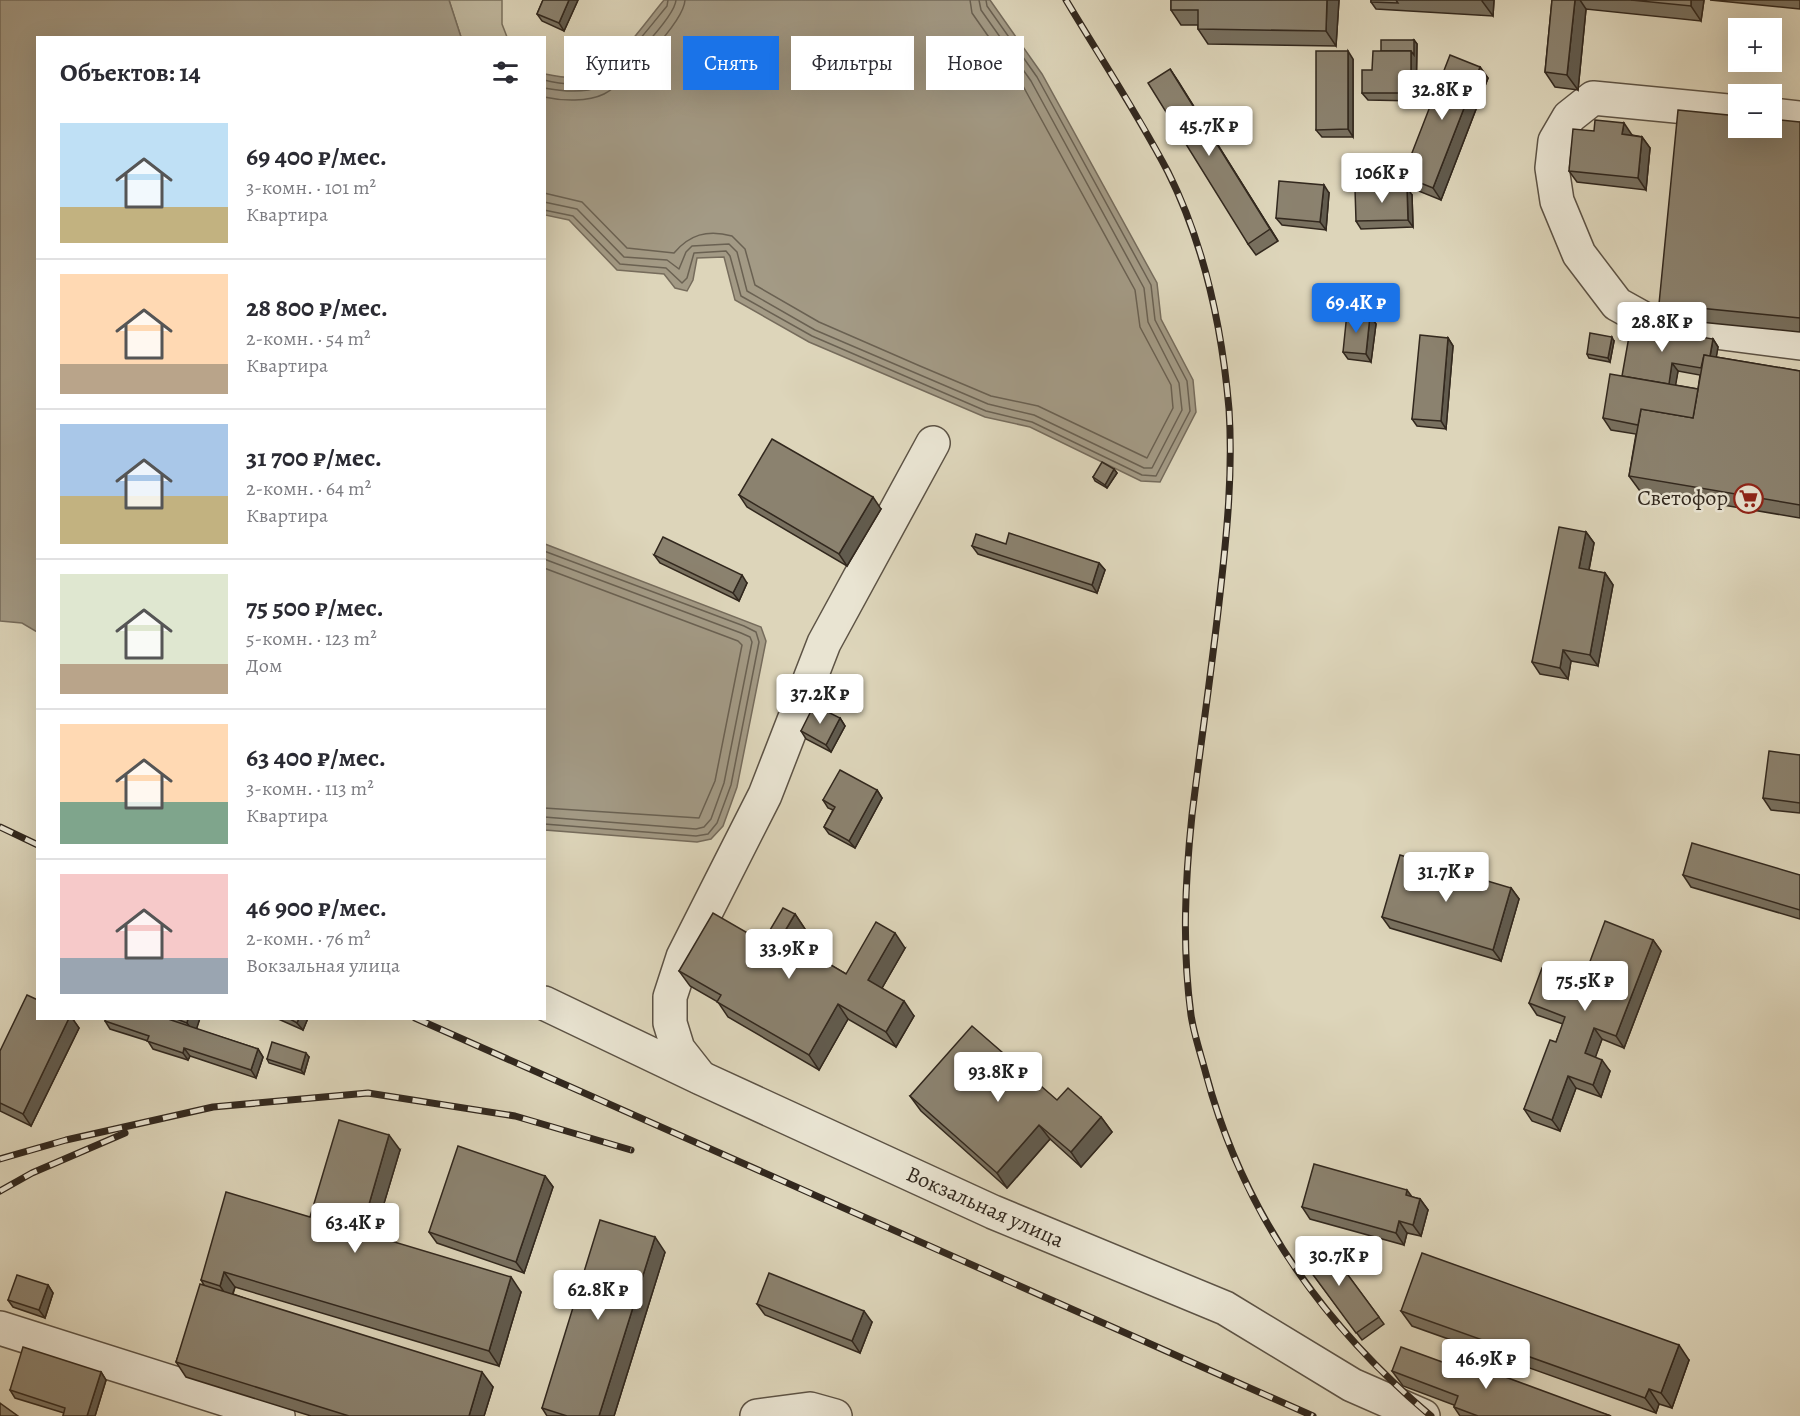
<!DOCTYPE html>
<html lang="ru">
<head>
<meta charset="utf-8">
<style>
  body { margin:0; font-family:Alegreya,serif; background:#f2f2f3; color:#2b2b33; height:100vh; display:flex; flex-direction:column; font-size:22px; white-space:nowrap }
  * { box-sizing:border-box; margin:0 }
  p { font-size:20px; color:#7c7c81 }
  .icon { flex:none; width:33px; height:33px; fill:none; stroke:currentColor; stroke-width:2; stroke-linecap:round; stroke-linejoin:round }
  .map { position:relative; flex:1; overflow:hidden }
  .drawer { position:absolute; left:36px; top:36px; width:510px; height:984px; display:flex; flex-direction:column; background:#fff; border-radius:0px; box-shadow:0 6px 24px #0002 }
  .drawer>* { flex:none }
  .banner { position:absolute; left:564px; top:36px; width:570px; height:54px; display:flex; gap:12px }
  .fabs { position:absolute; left:1728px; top:18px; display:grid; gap:12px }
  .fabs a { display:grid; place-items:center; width:54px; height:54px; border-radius:0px; background:#fff; box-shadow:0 6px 24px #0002; font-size:30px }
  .price { position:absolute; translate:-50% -51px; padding:0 14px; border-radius:6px; background:#fff; color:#222; font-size:20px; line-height:39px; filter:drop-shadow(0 2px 3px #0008) }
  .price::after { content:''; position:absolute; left:50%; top:36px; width:18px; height:14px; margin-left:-9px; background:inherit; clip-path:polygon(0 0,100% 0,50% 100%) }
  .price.current { background:#1a73e8; color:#fff }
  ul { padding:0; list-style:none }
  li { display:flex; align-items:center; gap:18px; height:150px; padding:0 24px }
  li+li { border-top:2px solid #e1e1e2 }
  li span { display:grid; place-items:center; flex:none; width:168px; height:120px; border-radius:0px; color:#555 }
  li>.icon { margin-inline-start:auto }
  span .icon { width:72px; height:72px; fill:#fffc; stroke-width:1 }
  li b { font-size:26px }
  h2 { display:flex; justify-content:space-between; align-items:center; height:72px; padding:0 24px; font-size:26px }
  .pill { padding:0 21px; border-radius:0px; background:#fff; box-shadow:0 6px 24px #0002; font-size:21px; line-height:54px }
  .pill.current { background:#1a73e8; color:#fff }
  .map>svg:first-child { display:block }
</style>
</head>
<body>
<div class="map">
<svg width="1800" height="1416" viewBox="0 0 1800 1416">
  <rect width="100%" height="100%" fill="#ddd5ba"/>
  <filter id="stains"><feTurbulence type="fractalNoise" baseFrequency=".00333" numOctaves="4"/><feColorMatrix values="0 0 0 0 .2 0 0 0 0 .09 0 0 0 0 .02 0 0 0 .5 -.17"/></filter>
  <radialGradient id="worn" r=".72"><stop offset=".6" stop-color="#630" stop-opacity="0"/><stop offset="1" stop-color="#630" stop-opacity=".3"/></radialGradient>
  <path fill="#c0b89f" stroke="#79705e" stroke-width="1.5" d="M449,0h53v24l5,13h-46z"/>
  <g fill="#a39a85" stroke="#766c5c" stroke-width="1.5">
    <path d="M0,0h449l12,37 -423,1 -1,594 -15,-9 -22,-2z"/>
    <path d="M664,0h326l52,74 115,209 4,36 32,61 3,32 -36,70 -19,-1 -111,-54 -45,-10 -176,-75 -74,-42 -11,-43 -27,1 -4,22 -6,11 -12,-3 -11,-14 -47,-4 -48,-50 -24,-5v-141c14,3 37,7 51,-1 27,-17 48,-49 68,-73z"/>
    <path d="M545,544l216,83 5,14 -29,146 -14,39 -12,13 -14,3 -152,-12z"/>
  </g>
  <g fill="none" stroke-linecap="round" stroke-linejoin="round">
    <g stroke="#6a6152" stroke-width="1.5">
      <path d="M544,80c16,4 36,6 51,0 20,-7 57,-56 72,-74l1,-6"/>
      <path d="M544,88c16,3 40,6 56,-2 17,-8 75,-69 76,-86"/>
      <path d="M544,97c18,4 44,5 60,-3 20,-10 80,-72 81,-94"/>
      <path d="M544,193l38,9 45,46 47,5c15,-18 33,-24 58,-17l13,13 10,36 64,37 101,44 71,30 47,10 109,52 26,-50 -2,-23 -31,-58 -5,-37 -112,-204 -51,-73 -2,-13"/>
      <path d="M544,202l33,7 47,48 43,3 12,9 7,-17 6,-6 37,-2 8,8 10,39 68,39 173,74 46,11 110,53h8l30,-58 -3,-27 -31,-61 -4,-34 -113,-207 -50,-71 -2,-10"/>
      <path d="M544,210l29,6 47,48 46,4 16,15 5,-5 7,-25 32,-2 4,5 11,40 71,40 174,75 46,11 110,53 14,1 34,-65 -3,-30 -32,-61 -4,-35 -114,-208 -50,-71 -1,-6"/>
      <path d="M544,551l200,75 12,6 3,10 -28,143 -14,38 -9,11 -12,2 -152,-12"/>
      <path d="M544,559l197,74 9,4 2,5 -28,141 -13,36 -7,8 -8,2 -152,-12"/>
      <path d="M544,568l194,73 4,4 -27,136 -16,37 -155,-10"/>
    </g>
    <defs>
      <g id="minor">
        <path d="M1738,112l-145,-14 -24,19 -14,24 -3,27 5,33 22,53 38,50 36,20 147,19"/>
        <path d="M1772,115l28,3"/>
        <path d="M544,1003l157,75 292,134 232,96 127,77 71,31"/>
        <path d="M700,1077l-22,-28 -8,-26v-26l13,-40 82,-162 59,-152 109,-200"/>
        <path d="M0,1328l278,88"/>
        <path d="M757,1416l53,-7 25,7"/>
      </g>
    </defs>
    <use href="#minor" stroke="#5d5345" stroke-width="36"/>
    <use href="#minor" stroke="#e9e4d2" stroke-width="33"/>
    <defs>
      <g id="rail">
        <path d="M1066,0c34,57 71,113 102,172 37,74 54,156 61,237 4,62 -2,124 -9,185 -8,74 -19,147 -28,221 -7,67 -10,133 -1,200 3,20 10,40 15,59 37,139 116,250 225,342"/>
        <path d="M0,827l38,18"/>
        <path d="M415,1018l898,398"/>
        <path d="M0,1159l66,-19 147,-33 155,-14 147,23 116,34"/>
        <path d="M0,1191l32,-18 93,-40"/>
      </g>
    </defs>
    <use href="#rail" stroke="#32281e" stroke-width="7"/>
    <use href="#rail" stroke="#e9e4d2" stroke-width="4.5" stroke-dasharray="14" stroke-linecap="butt"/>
  </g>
  <g fill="#78705f" stroke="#32281e" stroke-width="1.5" fill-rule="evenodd">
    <path d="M543,0h35l-14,31 -22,-10 -5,-7z"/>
    <path d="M1171,0h168l-3,46 -128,-2 -10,-15v-4h-17l-10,-15z"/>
    <path d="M1371,0h123l-1,16 -117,-7 -5,-7z"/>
    <path d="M1552,0h152l-3,21 -115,-12 -8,81 -23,-3 -10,-15z"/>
    <path d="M1710,0h90v9z"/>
    <path d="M1414,40l3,4 -1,57 -48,-1 -6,-7 19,-42z"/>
    <path d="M1353,59v78h-31l-6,-7z"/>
    <path d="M1480,67l8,11 -47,122 -30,-12 -8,-12z"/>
    <path d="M1170,69l108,172 -22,14 -8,-11z"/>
    <path d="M1800,122v210l-130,-13 -11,-15z"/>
    <path d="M1632,135l10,2 8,11 -4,42 -69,-8 -8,-11z"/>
    <path d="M1329,193l-3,37 -44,-5 -6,-7z"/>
    <path d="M1412,195l1,32 -52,2 -5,-8z"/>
    <path d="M1370,316l6,8 -5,38 -23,-3 -5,-7z"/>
    <path d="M1448,338l5,8 -7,83 -29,-3 -5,-7z"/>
    <path d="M1713,339l5,8 -2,10 84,14v147l-160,-27 -11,-15 7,-42 -25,-4 -8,-12 19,-42zM1678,371l22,4 -2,14 -23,-4z"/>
    <path d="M1614,341l-4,21 -21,-4 -2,-4z"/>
    <path d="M1114,469l3,4 -10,15 -12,-7 -2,-4z"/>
    <path d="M739,495l142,14 -34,57 -100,-59z"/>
    <path d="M1586,532l8,11 -5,27 16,3 8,12 -15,81 -27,-5 -3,18 -28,-5 -8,-12z"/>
    <path d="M1006,544l93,19 6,7 -8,23 -119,-39 -6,-8z"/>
    <path d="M654,555l93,28 -8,18 -79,-38z"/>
    <path d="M840,718l5,8 -14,26 -25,-13 -5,-8z"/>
    <path d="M1800,755v58l-29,-3 -8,-12z"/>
    <path d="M877,790l5,8 -27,50 -26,-14 -5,-7 9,-17 -5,-2 -5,-8z"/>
    <path d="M1683,875h117v44l-109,-32z"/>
    <path d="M1511,888l8,11 -18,62 -111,-33 -8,-11z"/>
    <path d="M795,914l10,15 -9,16 50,29 59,-26 -23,40 32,28 -18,31 -48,-28 -29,51 -91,-53 -10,-15 -28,-16 -11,-15 84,-29z"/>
    <path d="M1653,940l8,11 -37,97 -22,-9 -7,18 15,14 -9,26 -25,-9 -16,43 -28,-10 -8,-12 32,-67 7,-18 -26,-9 -8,-12 53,-20z"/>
    <path d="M38,1018h34l7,10 -48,98 -31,-15v-60z"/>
    <path d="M106,1018h94l-4,11 62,20 5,8 -7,21 -66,-22 -2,4 -35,-11 -5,-8 -38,-12 -5,-8z"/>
    <path d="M276,1018h32l-5,12z"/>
    <path d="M309,1057l-5,17 -35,-11 -2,-4z"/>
    <path d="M910,1096l147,4 44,17 11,15 -31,35 -31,-28 -43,49 -86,-77z"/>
    <path d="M400,1150l-26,86 147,56 -22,74 -264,-79 -2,7 260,93 -9,29h-173l-125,-39 -10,-15 28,-77 -3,-5 109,-63z"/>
    <path d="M545,1176l8,11 -29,86 -87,-30 -8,-11z"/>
    <path d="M1412,1197l8,2 8,11 -7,26 -14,-3 -3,12 -94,-26 -8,-12z"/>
    <path d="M1322,1240l62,84 -22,16 -62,-83z"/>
    <path d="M665,1252l-51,164h-67l-5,-8z"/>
    <path d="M48,1285l5,8 -8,25 -32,-11 -5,-7z"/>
    <path d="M757,1304l115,18 -12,31 -95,-38z"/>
    <path d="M1401,1311l288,49 -17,48 -13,-4 -3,9 -244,-87z"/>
    <path d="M1392,1371h75l144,45h-151l-6,-9v-2l-51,-19z"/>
    <path d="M101,1372l5,8 -11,36h-32l1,-3 -49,-15 -5,-8z"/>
  </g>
  <g fill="#615b4e" stroke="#32281e" stroke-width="1.5">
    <path d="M569,0h9l-14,31 -5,-8z"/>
    <path d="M1327,0h12l-3,46 -10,-15z"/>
    <path d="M1482,0h12l-1,16 -11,-15z"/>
    <path d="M1575,0h5l6,9 -8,81 -11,-15z"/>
    <path d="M1691,0h13l-3,21 -10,-15z"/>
    <path d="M1414,40l3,4 -1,57 -5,-8v-42z"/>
    <path d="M1348,51l5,8v78l-5,-8z"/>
    <path d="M1480,67l8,11 -47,122 -8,-12z"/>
    <path d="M1170,69l8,12 100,160 -8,-12z"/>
    <path d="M1624,123l8,12 -2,11 -8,-12z"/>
    <path d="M1642,137l8,11 -4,42 -8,-12z"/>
    <path d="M1324,185l5,8 -3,37 -6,-8z"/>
    <path d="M1407,187l5,8 1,32 -5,-7z"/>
    <path d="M1370,316l6,8 -5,38 -5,-8z"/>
    <path d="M1612,337l2,4 -4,21 -2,-4z"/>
    <path d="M1448,338l5,8 -7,83 -5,-8z"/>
    <path d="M1713,339l5,8 -5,30 -5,-8z"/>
    <path d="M1672,363l6,8 -4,24 -6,-8z"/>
    <path d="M1114,469l3,4 -10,15 -2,-3z"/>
    <path d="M873,497l8,12 -34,57 -8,-12z"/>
    <path d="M1586,532l8,11 -7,36 -8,-11z"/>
    <path d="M1099,563l6,7 -8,23 -5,-8z"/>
    <path d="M1605,573l8,12 -15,81 -8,-11z"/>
    <path d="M742,575l5,8 -8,18 -6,-8z"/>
    <path d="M1563,650l8,11 -3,18 -8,-11z"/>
    <path d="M840,718l5,8 -14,26 -5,-7z"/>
    <path d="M877,790l5,8 -27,50 -6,-7z"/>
    <path d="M1511,888l8,11 -18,62 -8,-11z"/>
    <path d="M795,914l10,15 -13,22 -10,-15z"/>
    <path d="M895,933l10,15 -27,47 -10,-15z"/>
    <path d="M1653,940l8,11 -37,97 -8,-12z"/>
    <path d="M904,1001l10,15 -18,31 -10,-15z"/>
    <path d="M838,1004l10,15 -29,51 -10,-15z"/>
    <path d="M69,1018h3l7,10 -48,98 -8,-12z"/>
    <path d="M188,1018h12l-5,16 -8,-11z"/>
    <path d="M299,1018h9l-5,12 -6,-7z"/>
    <path d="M1594,1028l8,11 -9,25 -8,-11z"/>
    <path d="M184,1048l6,8 -2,4 -5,-7z"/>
    <path d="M258,1049l5,8 -7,21 -5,-8z"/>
    <path d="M306,1053l3,4 -5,17 -3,-4z"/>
    <path d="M1602,1060l8,11 -9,26 -8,-12z"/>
    <path d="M1568,1076l8,12 -16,43 -8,-11z"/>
    <path d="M1101,1117l11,15 -31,35 -10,-15z"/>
    <path d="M1039,1125l11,14 -43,49 -10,-15z"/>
    <path d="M389,1135l11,15 -29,97 -10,-15z"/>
    <path d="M545,1176l8,11 -29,86 -8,-11z"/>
    <path d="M1407,1190l8,11 -9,-6z"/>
    <path d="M1420,1199l8,11 -7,26 -8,-11z"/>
    <path d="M1399,1221l8,12 -3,12 -8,-12z"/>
    <path d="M655,1237l10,15 -51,164h-15z"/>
    <path d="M224,1272l11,15 -5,14 -10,-15z"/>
    <path d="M511,1277l10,15 -22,74 -10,-15z"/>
    <path d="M48,1285l5,8 -8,25 -6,-8z"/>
    <path d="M864,1311l8,11 -12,31 -8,-12z"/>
    <path d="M1679,1345l10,15 -17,48 -11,-15z"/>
    <path d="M101,1372l5,8 -11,36h-8z"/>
    <path d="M482,1372l11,15 -9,29h-15z"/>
    <path d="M1649,1389l10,15 -3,9 -11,-15z"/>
  </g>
  <g fill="#8b826f" stroke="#32281e" stroke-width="1.5">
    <path d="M543,0h26l-10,23 -22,-9z"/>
    <path d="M1171,0h156l-1,31 -128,-2v-19h-27z"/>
    <path d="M1371,0h25l2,3 -27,-1z"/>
    <path d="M1552,0h23l-8,75 -22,-3z"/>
    <path d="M1631,0h60v6z"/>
    <path d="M1381,40h33v15l-3,-4h-30z"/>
    <path d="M1316,51h32v78l-32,1z"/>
    <path d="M1373,51h38v42h-49v-23h10z"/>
    <path d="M1450,55l30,12 -47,121 -30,-12z"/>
    <path d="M1170,69l100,160 -22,15 -100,-161z"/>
    <path d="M1678,110l60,6v12h34v-9l28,3v196l-141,-14z"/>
    <path d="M1595,120l29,3 -2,11 20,3 -4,41 -69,-7 4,-42 21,2z"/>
    <path d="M1279,181l45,4 -4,37 -44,-4z"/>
    <path d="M1407,187l1,33 -52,1 -1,-32z"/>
    <path d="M1347,313l23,3 -4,38 -23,-2z"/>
    <path d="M1631,325l82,14 -3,17 -6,-1 -3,13 -29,-5 -3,21 -47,-8z"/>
    <path d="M1590,333l22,4 -4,21 -21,-4z"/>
    <path d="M1420,335l28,3 -7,83 -29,-2z"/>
    <path d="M1704,355l96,16v134l-171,-29 12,-67 52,9z"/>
    <path d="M1610,374l88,15 -5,29 -52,-9 -3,16 -35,-7z"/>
    <path d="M772,439l101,58 -34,57 -100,-59z"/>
    <path d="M1102,462l12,7 -9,16 -12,-8z"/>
    <path d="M1559,527l27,5 -7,36 26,5 -15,82 -27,-5 -3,18 -28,-6z"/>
    <path d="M1009,533l90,30 -7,22 -120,-39 4,-12 30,10z"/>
    <path d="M663,537l79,38 -9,18 -79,-38z"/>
    <path d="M814,705l26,13 -14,27 -25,-14z"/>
    <path d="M1769,751l31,4v48l-37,-5z"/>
    <path d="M840,770l37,20 -28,51 -25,-14 11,-20 -12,-7z"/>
    <path d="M1692,843l108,32v35l-117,-35z"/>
    <path d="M1400,855l111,33 -18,62 -111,-33z"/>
    <path d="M783,908l12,6 -13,22 64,38 30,-52 19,11 -27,47 36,21 -18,31 -48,-28 -29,51 -92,-53 4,-7 -42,-24 34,-58 50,29z"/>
    <path d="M1605,921l48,19 -37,96 -22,-8 -9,25 17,7 -9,25 -25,-9 -16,44 -28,-11 26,-69 6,2 9,-25 -36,-14 13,-35 40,15z"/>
    <path d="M27,995l11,5v18h31l-46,96 -23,-11v-52z"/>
    <path d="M106,1018h59l93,31 -7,21 -67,-22 -1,5 -36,-12 2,-5 -44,-15z"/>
    <path d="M174,1018h14l-1,5z"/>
    <path d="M288,1018h11l-2,5z"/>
    <path d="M972,1026l85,74 11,-12 33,29 -30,35 -32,-27 -42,48 -87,-77z"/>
    <path d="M272,1042l34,11 -5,17 -34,-11z"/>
    <path d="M339,1120l50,15 -28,97 150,45 -22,74 -265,-79 -4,14 -19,-6 25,-88 84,25z"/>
    <path d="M458,1146l87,30 -29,86 -87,-30z"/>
    <path d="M1314,1164l93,26 -1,5 14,4 -7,26 -14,-4 -3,12 -94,-26z"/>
    <path d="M600,1220l55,17 -56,179h-32l-25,-8z"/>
    <path d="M1322,1240l57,77 -23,16 -56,-76z"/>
    <path d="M1422,1253l257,92 -18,48 -12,-4 -4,9 -244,-87z"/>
    <path d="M769,1273l95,38 -12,30 -95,-37z"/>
    <path d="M17,1275l31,10 -9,25 -31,-10z"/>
    <path d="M200,1284l282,88 -13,44h-120l-173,-54z"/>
    <path d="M23,1347l78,25 -14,44h-24l2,-8 -55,-18z"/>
    <path d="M1401,1347l66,24 3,-7 141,52h-133l-24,-9 4,-11 -66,-25z"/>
    <path d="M0,1403l18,13h-18z"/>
  </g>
  <defs>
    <symbol id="supermarket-ring" viewBox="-11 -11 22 22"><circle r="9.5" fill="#e9e4d2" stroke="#8f2418" stroke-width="1.5"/><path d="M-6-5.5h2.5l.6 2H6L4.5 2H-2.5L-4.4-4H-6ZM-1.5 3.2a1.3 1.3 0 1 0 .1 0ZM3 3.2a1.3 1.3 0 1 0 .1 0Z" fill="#8f2418"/></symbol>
  </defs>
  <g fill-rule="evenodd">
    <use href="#supermarket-ring" x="1732" y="482" width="33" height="33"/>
  </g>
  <g text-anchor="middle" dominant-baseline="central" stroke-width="5" stroke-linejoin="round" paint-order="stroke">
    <g font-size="22" fill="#32281e" stroke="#e9e4d2" text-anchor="end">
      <text x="1728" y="498">Светофор</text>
    </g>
    <g font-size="22" fill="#32281e" stroke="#e9e4d2">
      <text transform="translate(985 1207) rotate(24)">Вокзальная улица</text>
    </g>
  </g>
  <rect width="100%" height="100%" filter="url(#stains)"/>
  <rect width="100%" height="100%" fill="url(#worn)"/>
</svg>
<div class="fabs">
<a>+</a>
<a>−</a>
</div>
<b class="price" style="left:1442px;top:121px">32.8K ₽</b>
<b class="price" style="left:1209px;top:157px">45.7K ₽</b>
<b class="price" style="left:1382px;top:204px">106K ₽</b>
<b class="price current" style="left:1356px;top:334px">69.4K ₽</b>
<b class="price" style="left:1662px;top:353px">28.8K ₽</b>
<b class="price" style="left:820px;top:725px">37.2K ₽</b>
<b class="price" style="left:1446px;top:903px">31.7K ₽</b>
<b class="price" style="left:789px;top:980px">33.9K ₽</b>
<b class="price" style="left:1585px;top:1012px">75.5K ₽</b>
<b class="price" style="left:998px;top:1103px">93.8K ₽</b>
<b class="price" style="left:355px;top:1254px">63.4K ₽</b>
<b class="price" style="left:1339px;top:1287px">30.7K ₽</b>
<b class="price" style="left:598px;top:1321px">62.8K ₽</b>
<b class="price" style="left:1486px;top:1390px">46.9K ₽</b>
<div class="banner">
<a class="pill">Купить</a>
<a class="pill current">Снять</a>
<a class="pill">Фильтры</a>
<a class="pill">Новое</a>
</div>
<section class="drawer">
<h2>Объектов: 14<svg class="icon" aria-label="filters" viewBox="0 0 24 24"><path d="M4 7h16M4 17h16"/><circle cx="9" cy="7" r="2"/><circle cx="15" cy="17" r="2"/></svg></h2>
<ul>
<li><span style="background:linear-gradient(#bfe0f5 70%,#c2b280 0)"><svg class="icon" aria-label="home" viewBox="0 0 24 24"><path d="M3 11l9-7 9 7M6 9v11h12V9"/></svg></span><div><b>69 400 ₽/мес.</b><p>3-комн. · 101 m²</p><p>Квартира</p></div></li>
<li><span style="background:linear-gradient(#ffd9b3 75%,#b9a48a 0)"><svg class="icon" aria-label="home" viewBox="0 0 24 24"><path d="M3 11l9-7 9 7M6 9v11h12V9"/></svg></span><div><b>28 800 ₽/мес.</b><p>2-комн. · 54 m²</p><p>Квартира</p></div></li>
<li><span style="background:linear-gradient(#a9c7e8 60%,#c2b280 0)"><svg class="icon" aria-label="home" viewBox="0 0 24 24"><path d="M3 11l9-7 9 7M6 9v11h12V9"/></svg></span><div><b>31 700 ₽/мес.</b><p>2-комн. · 64 m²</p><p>Квартира</p></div></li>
<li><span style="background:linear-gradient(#dfe7d0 75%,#b9a48a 0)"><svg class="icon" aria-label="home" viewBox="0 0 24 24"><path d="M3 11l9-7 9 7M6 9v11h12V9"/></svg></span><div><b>75 500 ₽/мес.</b><p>5-комн. · 123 m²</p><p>Дом</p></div></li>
<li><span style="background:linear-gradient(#ffd9b3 65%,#7fa58c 0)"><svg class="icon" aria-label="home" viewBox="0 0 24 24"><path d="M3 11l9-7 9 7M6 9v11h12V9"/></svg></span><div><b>63 400 ₽/мес.</b><p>3-комн. · 113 m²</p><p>Квартира</p></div></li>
<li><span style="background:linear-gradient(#f6c9c9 70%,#9aa5b1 0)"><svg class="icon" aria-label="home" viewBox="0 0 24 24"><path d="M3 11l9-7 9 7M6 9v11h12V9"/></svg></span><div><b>46 900 ₽/мес.</b><p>2-комн. · 76 m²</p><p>Вокзальная улица</p></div></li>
</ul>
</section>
</div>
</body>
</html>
